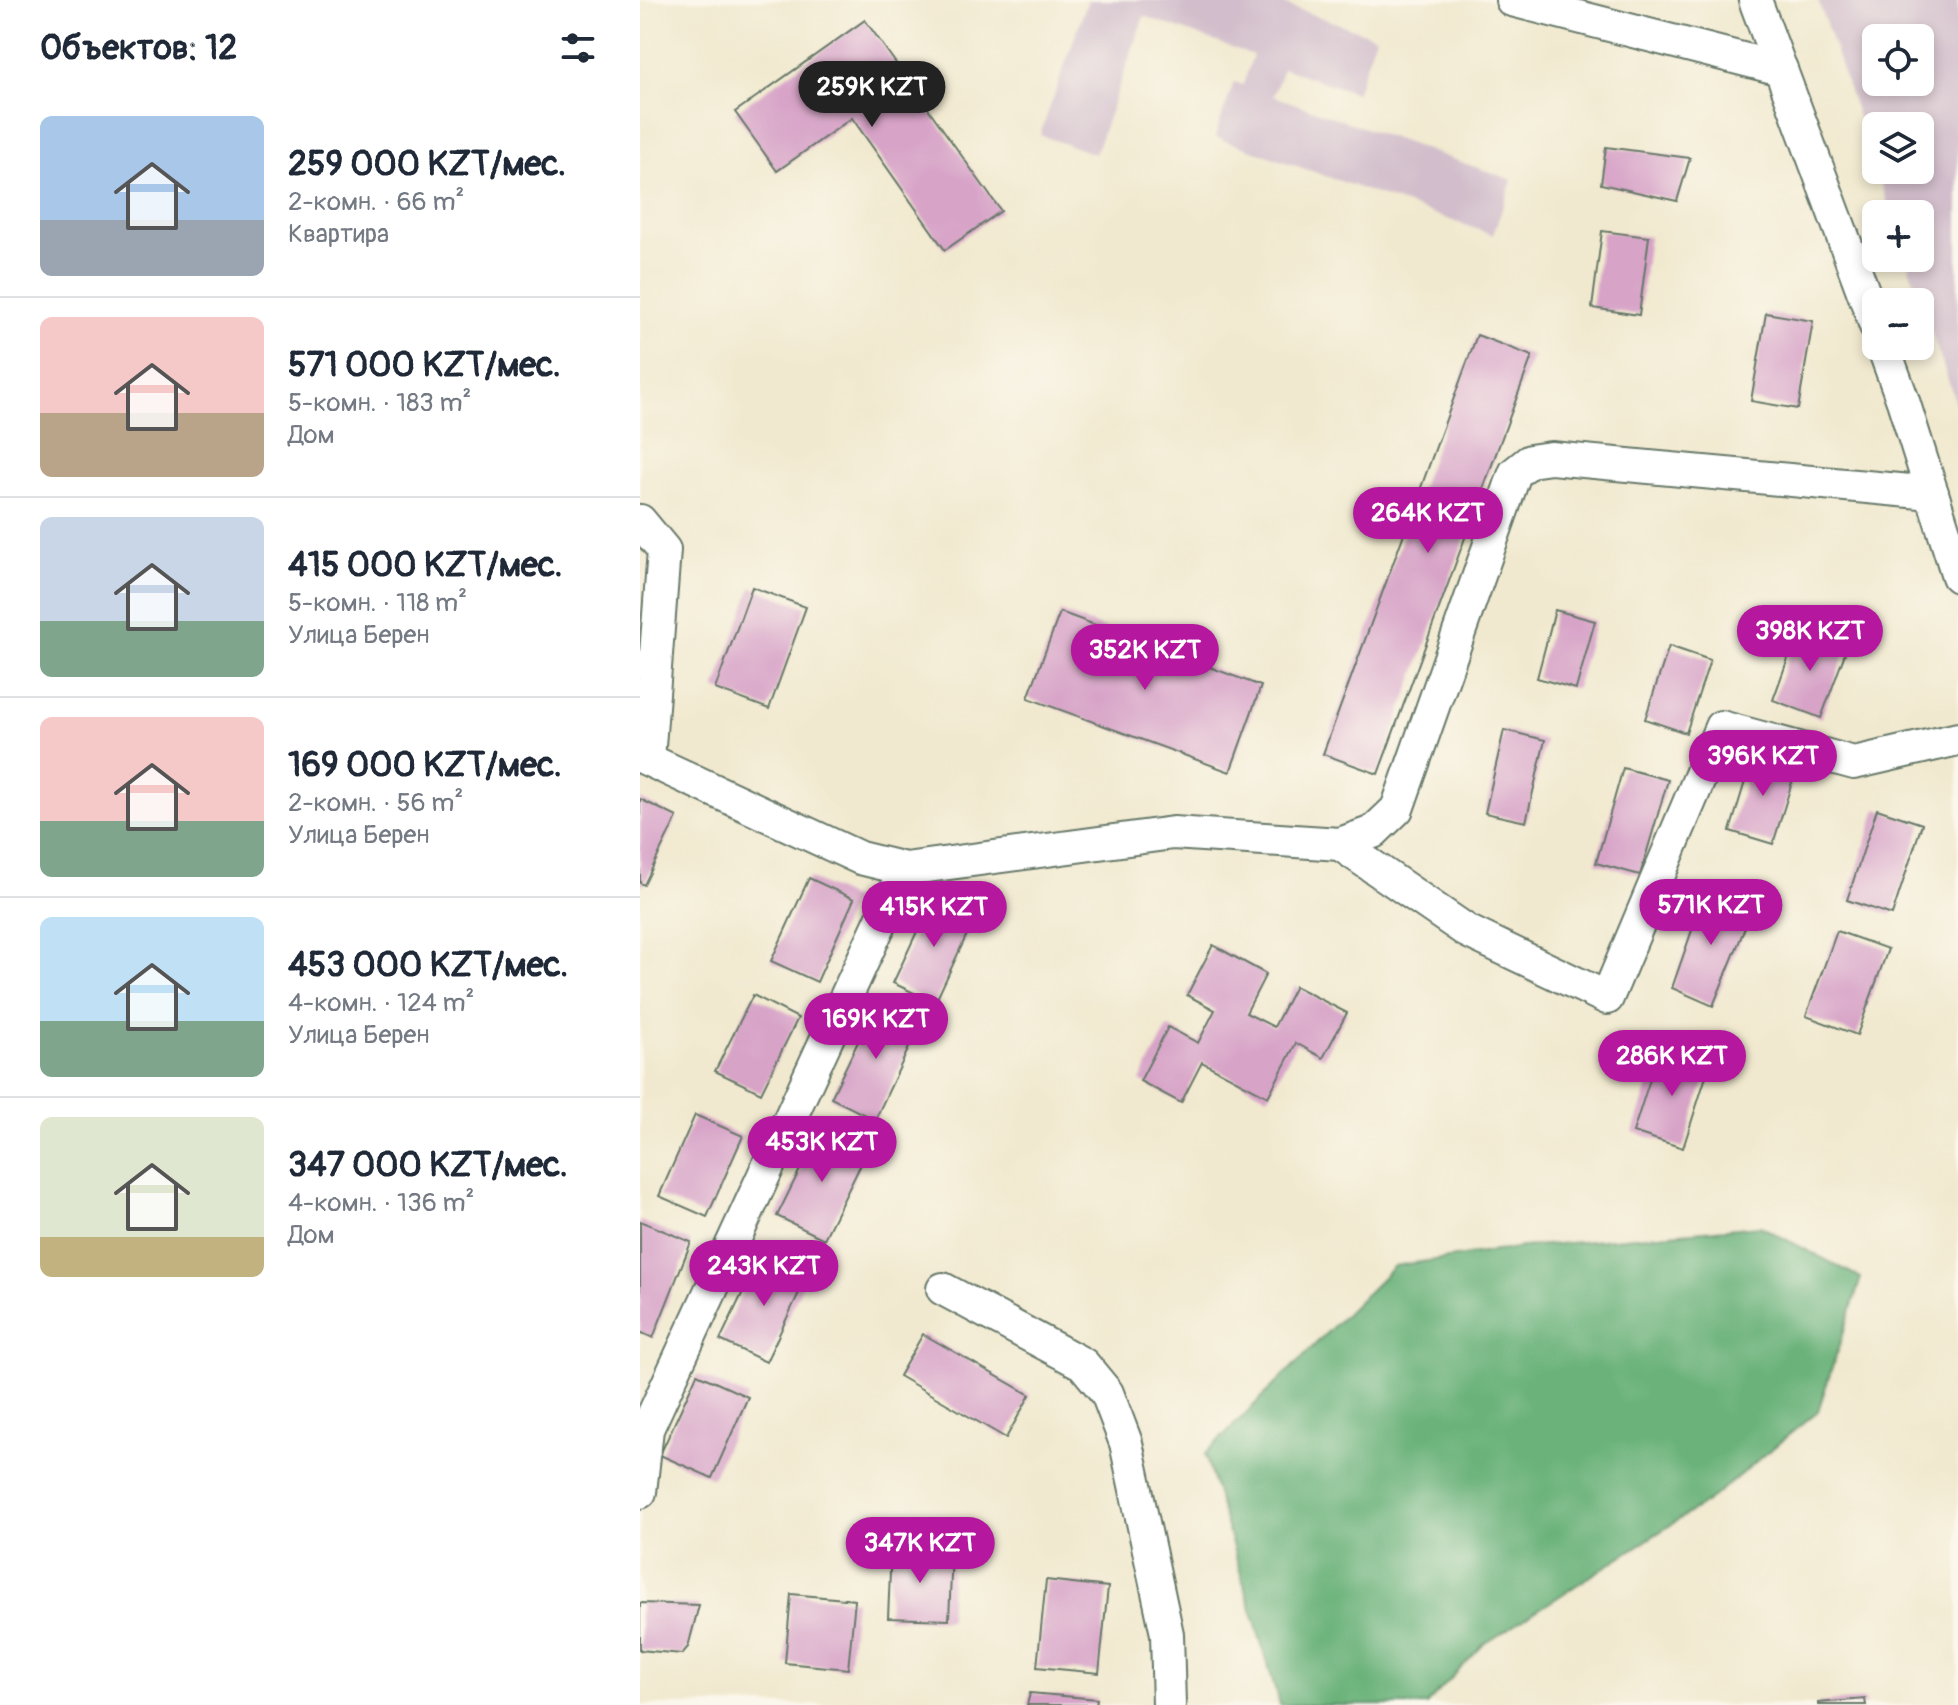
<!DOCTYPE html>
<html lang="ru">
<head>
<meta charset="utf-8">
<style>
  body { margin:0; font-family:Pangolin,sans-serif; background:#f6f6f7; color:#1f2937; height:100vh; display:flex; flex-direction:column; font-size:30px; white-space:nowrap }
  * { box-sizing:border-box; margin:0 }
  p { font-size:26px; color:#747a83 }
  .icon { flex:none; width:44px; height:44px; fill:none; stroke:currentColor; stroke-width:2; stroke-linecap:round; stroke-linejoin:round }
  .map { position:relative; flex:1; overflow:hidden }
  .panel { display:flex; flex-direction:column; background:#fff; width:640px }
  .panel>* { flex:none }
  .tools { position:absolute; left:1222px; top:24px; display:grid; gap:16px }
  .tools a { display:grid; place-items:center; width:72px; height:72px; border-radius:12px; background:#fff; box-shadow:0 4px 12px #0003; font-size:40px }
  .price { position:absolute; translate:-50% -68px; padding:0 18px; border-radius:28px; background:#b5179e; color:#fff; font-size:26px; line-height:52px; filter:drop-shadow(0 2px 4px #0008) }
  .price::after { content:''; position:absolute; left:50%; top:48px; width:24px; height:18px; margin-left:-12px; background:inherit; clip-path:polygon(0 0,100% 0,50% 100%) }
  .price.selected { background:#222; color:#fff }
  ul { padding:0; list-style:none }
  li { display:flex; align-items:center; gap:24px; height:200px; padding:0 40px }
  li+li { border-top:2px solid #e0e1e3 }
  li span { display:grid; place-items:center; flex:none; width:224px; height:160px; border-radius:12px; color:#555 }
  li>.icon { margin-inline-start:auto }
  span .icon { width:96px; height:96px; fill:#fffc; stroke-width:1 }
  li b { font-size:34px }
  h2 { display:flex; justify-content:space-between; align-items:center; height:96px; padding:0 40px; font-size:34px }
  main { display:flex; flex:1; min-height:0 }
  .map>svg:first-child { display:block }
</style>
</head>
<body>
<main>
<section class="panel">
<h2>Объектов: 12<svg class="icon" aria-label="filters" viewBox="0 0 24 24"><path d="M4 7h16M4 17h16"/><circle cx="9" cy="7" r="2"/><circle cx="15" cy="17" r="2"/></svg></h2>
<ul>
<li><span style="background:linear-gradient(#a9c7e8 65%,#9aa5b1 0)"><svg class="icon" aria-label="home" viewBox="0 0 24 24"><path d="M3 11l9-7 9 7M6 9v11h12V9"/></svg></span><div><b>259 000 KZT/мес.</b><p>2-комн. · 66 m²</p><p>Квартира</p></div></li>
<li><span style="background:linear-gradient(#f6c9c9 60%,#b9a48a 0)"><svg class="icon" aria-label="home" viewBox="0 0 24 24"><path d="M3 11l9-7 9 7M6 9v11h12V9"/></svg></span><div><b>571 000 KZT/мес.</b><p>5-комн. · 183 m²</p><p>Дом</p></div></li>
<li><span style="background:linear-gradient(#c9d6e8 65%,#7fa58c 0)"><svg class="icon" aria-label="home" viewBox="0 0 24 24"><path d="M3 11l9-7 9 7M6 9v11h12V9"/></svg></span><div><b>415 000 KZT/мес.</b><p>5-комн. · 118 m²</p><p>Улица Берен</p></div></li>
<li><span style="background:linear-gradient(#f6c9c9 65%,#7fa58c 0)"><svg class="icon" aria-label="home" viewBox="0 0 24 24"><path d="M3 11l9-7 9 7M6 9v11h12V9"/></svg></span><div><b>169 000 KZT/мес.</b><p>2-комн. · 56 m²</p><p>Улица Берен</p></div></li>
<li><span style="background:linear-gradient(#bfe0f5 65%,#7fa58c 0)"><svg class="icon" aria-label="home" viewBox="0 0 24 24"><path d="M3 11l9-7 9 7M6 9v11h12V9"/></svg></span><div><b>453 000 KZT/мес.</b><p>4-комн. · 124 m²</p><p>Улица Берен</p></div></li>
<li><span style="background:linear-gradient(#dfe7d0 75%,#c2b280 0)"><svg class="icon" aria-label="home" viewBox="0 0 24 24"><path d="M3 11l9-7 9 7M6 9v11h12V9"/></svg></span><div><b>347 000 KZT/мес.</b><p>4-комн. · 136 m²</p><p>Дом</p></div></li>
</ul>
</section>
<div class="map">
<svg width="1318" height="1705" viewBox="0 0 1318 1705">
  <rect width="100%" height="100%" fill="#fbf7ec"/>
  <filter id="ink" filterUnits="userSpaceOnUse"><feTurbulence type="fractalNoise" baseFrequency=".0125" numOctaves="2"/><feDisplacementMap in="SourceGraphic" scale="16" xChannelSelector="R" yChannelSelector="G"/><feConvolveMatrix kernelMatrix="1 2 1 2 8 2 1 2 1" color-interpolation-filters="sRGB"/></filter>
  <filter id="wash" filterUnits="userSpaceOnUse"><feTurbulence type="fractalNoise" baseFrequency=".006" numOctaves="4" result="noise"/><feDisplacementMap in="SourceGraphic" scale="32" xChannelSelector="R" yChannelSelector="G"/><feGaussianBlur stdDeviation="1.8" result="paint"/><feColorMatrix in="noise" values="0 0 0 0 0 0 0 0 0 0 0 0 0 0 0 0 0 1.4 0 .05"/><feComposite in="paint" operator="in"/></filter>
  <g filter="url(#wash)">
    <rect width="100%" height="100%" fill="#f1e9cf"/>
    <g fill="#d1bdcb" fill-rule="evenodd">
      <path d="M448,0h184l104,37 -20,56 -73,-25 -10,28 239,84 -19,55 -278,-98 19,-55 9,3 10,-30 -109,-39 -49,138 -55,-19z"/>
      <path d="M1178,0h140v409l-52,-151h14v-44h-29l-15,-44h44v-44h-44v43zM1236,38h44v44h-44z"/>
    </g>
    <path fill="#6ab27a" stroke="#447857" stroke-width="2" d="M1120,1226l101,52 -43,133 -110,90 -225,144 -57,60h-146l-75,-251 189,-188 129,-19z"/>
    <g id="blocks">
      <g fill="#d7a3c7">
        <path d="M225,20l136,191 -56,39 -93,-132 -75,53 -42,-59z"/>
        <path d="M966,147l84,11 -13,43 -76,-17z"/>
        <path d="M962,231l47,6 -10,78 -47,-7z"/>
        <path d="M1126,313l47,8 -15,88 -47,-8z"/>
        <path d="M837,335l55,21 -154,418 -55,-20z"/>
        <path d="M112,587l54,20 -37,102 -54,-20z"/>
        <path d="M915,610l40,11 -19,68 -39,-11z"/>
        <path d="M420,612l201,74 -31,86 -202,-74z"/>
        <path d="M1159,628l49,17 -27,73 -48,-18z"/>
        <path d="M1029,646l41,14 -24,73 -41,-14z"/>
        <path d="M864,730l41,10 -19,82 -41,-9z"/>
        <path d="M1114,752l43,14 -24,78 -43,-13z"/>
        <path d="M983,768l45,12 -28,95 -44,-12z"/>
        <path d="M0,799l37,18 -33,68 -4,-2z"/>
        <path d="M1237,809l45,15 -30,91 -45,-15z"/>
        <path d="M169,878l45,21 -37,83 -46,-21z"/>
        <path d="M1067,887l44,26 -38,93 -41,-18z"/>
        <path d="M294,895l42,20 -41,88 -42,-20z"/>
        <path d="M1197,931l51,18 -31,86 -51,-19z"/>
        <path d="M573,945l53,29 -20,39 28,14 21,-41 52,27 -24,45 -27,-15 -28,54 -66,-35 -21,41 -41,-22 28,-54 30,16 17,-33 -28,-15z"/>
        <path d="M113,995l45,23 -37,75 -46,-22z"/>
        <path d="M237,1002l44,20 -46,98 -44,-22z"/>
        <path d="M1020,1048l50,16 -27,84 -50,-16z"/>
        <path d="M55,1115l48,21 -36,81 -48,-21z"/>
        <path d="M180,1129l47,23 -43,87 -47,-23z"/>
        <path d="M0,1221l51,21 -38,96 -13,-6z"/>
        <path d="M121,1254l46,22 -41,86 -46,-22z"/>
        <path d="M283,1334l107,61 -24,43 -107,-62z"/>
        <path d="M57,1374l51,23 -36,81 -52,-23z"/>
        <path d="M251,1549l61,3 -3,68 -61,-2z"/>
        <path d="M406,1580l62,7 -9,86 -62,-6z"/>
        <path d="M151,1594l64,6 -7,69 -63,-6z"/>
        <path d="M0,1603l59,2 -11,42 -6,7 -42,-4z"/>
        <path d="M390,1693l67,6 -1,6h-69z"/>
        <path d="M1225,1699l1,6h-48v-2z"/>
      </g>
    </g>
  </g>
  <g filter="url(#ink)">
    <use href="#blocks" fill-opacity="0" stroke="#68796a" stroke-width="2"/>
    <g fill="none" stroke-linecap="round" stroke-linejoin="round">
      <defs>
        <g id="minor">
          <path d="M872,0l269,69"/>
          <path d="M1115,0l121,326"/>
          <path d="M1243,346l20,55 55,175"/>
          <path d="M0,521l24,29 -16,209"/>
          <path d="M0,756l220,102 45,11 268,-36 167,11 33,-12 24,-23 118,-336 15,-12 21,-3 381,35"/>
          <path d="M700,844l127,87 140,67 114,-271 133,36 104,-24"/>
          <path d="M303,1289l140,75 24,29 19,50 41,191 2,71"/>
          <path d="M0,1492l7,-63 258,-560"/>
        </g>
      </defs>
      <use href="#minor" stroke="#68796a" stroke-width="36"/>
      <use href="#minor" stroke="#fff" stroke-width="32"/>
    </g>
  </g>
</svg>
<div class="tools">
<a><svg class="icon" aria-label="locate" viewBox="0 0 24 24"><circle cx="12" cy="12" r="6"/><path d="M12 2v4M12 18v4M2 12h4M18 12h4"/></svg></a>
<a><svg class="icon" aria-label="layers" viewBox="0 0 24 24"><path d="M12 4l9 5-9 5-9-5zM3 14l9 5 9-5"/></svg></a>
<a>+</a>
<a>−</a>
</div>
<b class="price selected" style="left:232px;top:129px">259K KZT</b>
<b class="price" style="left:788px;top:555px">264K KZT</b>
<b class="price" style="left:1170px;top:673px">398K KZT</b>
<b class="price" style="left:505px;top:692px">352K KZT</b>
<b class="price" style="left:1123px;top:798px">396K KZT</b>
<b class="price" style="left:1071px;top:947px">571K KZT</b>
<b class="price" style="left:294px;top:949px">415K KZT</b>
<b class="price" style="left:236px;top:1061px">169K KZT</b>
<b class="price" style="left:1032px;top:1098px">286K KZT</b>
<b class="price" style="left:182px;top:1184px">453K KZT</b>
<b class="price" style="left:124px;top:1308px">243K KZT</b>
<b class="price" style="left:280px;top:1585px">347K KZT</b>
</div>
</main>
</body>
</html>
